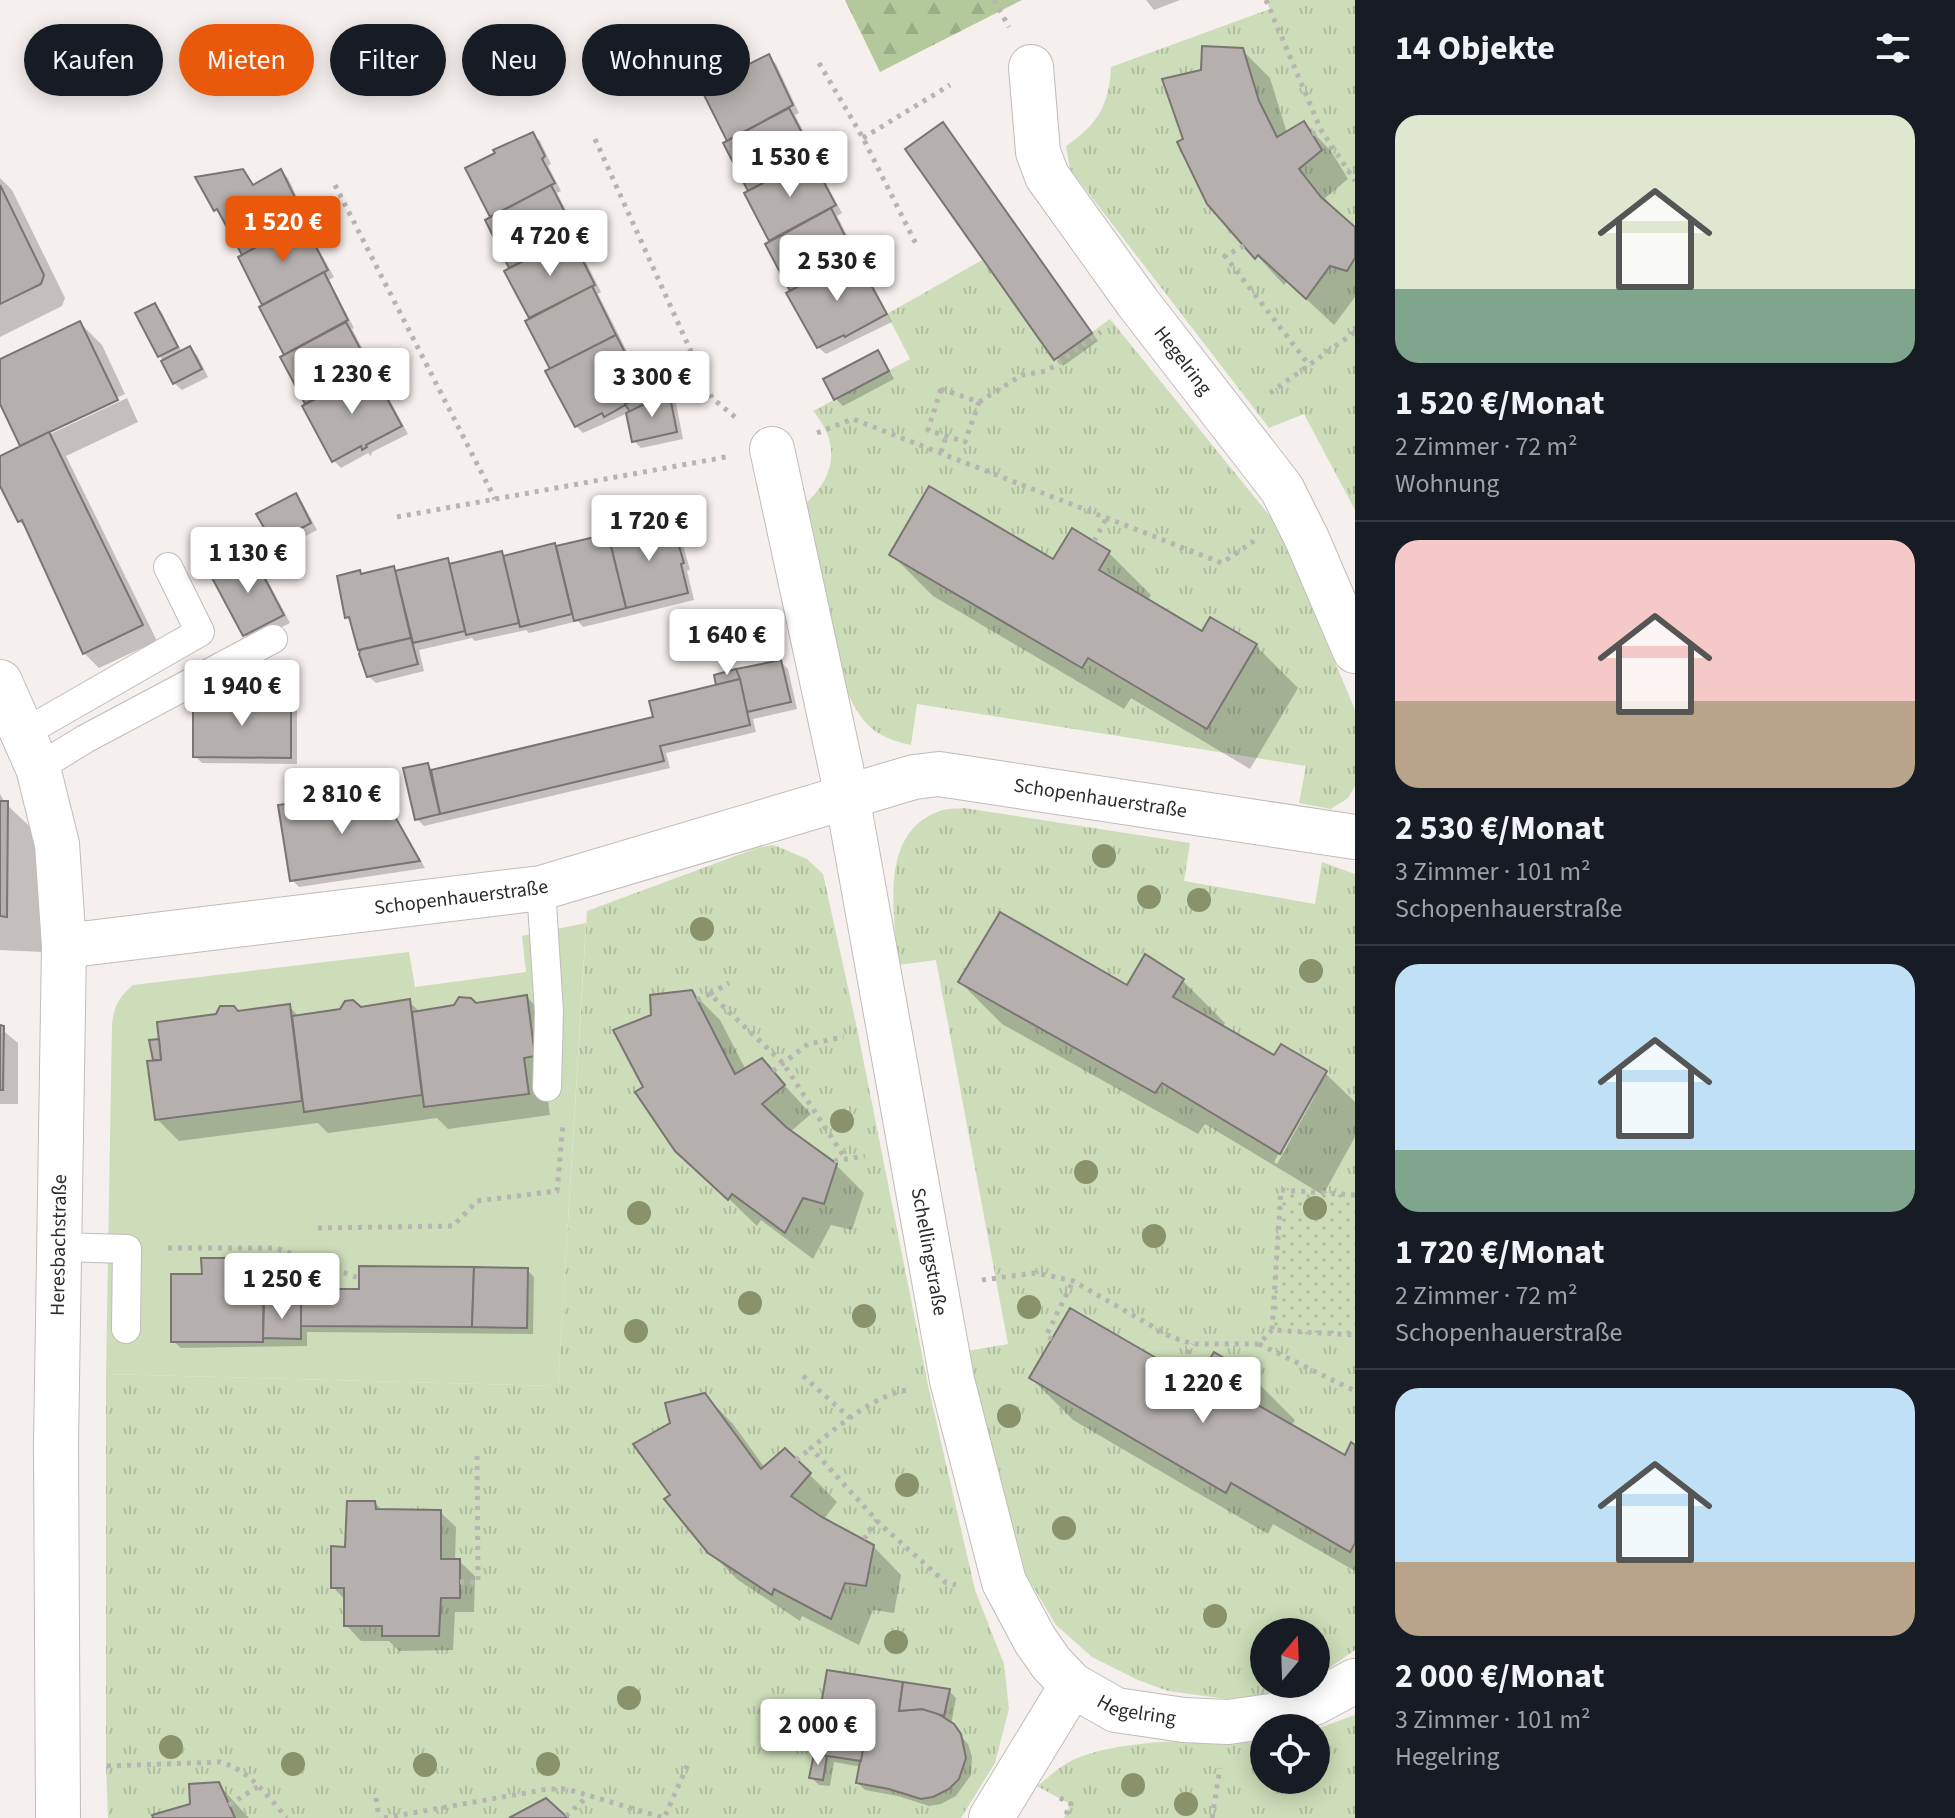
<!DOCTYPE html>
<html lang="de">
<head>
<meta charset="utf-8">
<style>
  body { margin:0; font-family:"Source Sans 3",sans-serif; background:#242831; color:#f1f3f6; height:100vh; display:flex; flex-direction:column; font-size:30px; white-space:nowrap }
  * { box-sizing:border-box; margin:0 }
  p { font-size:26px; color:#9ea1a6 }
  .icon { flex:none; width:44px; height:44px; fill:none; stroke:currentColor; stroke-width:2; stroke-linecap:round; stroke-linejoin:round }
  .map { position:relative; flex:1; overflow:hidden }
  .side { display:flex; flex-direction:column; background:#171b24; width:600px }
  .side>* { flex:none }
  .hud { position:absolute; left:24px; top:24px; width:760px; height:72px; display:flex; gap:16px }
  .needle { width:52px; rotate:19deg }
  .controls { position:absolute; left:1250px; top:1618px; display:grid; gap:16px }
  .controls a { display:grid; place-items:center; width:80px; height:80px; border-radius:50%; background:#171b24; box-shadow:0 4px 20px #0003; font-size:40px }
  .price { position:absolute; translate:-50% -68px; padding:0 18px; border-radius:8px; background:#fff; color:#222; font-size:26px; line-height:52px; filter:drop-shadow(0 2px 4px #0008) }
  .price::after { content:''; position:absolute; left:50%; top:48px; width:24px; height:18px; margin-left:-12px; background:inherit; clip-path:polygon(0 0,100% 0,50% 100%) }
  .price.active { background:#ea580c; color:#fff }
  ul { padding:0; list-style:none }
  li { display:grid; align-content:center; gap:16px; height:424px; padding:0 40px }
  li+li { border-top:2px solid #363941 }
  li span { display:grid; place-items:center; height:248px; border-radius:24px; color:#555 }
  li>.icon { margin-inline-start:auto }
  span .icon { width:144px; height:144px; fill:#fffc; stroke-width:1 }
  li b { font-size:34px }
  h2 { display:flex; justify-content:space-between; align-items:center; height:96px; padding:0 40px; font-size:34px }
  .chip { padding:0 28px; border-radius:36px; background:#171b24; box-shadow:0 4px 20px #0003; font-size:28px; line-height:72px }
  .chip.active { background:#ea580c; color:#fff }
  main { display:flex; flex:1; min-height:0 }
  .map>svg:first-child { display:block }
</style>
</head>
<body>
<main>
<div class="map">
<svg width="1355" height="1818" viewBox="0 0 1355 1818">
  <defs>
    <pattern id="grass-tufts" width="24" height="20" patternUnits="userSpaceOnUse" patternTransform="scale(2)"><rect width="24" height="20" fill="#cdddb9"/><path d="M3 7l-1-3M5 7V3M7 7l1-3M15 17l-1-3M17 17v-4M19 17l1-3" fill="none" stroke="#b0be9f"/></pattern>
    <pattern id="forest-firs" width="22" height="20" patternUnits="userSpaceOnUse" patternTransform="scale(2)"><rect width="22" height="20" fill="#b4c99b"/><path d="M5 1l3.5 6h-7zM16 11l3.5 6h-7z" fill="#9bad86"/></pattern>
    <pattern id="park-dots" width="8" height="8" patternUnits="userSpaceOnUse" patternTransform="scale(2)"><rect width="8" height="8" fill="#cdddb9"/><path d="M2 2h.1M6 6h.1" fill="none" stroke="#b0be9f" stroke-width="1.8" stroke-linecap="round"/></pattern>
  </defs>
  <rect width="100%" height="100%" fill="#f5efed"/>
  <g fill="url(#grass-tufts)">
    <path d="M1266,0h89v510l-51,-96 -35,14 -199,-259 -4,-23c32,-22 43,-40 45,-79l159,-58z"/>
    <path d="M982,260l72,100 56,-41 168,207 77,184v76l-7,12 -17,11 -32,-6 7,-37 -389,-62 -6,41c-40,-9 -49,-22 -66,-57l-42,-182c32,-28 39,-61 10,-95l97,-52 -23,-45z"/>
    <path d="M964,808l226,35 -6,38 131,23 7,-42 33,12v776l-39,27v-45h-52v52h36l-32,13 -34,3 -66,-9 -30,-11 -46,-23 -36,-32 -30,-50 -60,-224 42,-7 -72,-384 -38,5c-3,-50 -21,-132 42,-154 7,-3 17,-2 24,-3z"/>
    <path d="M774,845l33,14 16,15 35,159 70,352 47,205 29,74 5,45 -14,54 -34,55h-853l-2,-52v-392l452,12 29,-475 170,-63z"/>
    <path d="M1355,1715v103h-291l6,-14 -33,-18c10,-7 19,-17 30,-23 46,-26 144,-23 197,-23v40h52v-51z"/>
  </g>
  <path fill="url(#forest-firs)" d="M845,0h177l-142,72z"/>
  <path fill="url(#park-dots)" d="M1281,1190l74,5v140l-83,-5z"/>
  <path fill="#cdddb9" d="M586,923l-28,463 -452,-12 6,-350c2,-18 7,-27 21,-39l276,-33 6,35 111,-15 -4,-36z"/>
  <g fill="#0003" fill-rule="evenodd">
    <path d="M1146,0h34l-26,10z"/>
    <path d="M1242,50l28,28 17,55 17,-10 27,28 17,28 -23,19 14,18 16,14v67l-21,28 -47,-44 -3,4 -75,-82 -24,-63 18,-69z"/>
    <path d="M769,57l7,7 23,49 -4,2 25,49 -4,1 26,48 -5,3 55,106 -66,32 -8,-7 -46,-106 -25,-47 4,-2 -25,-48z"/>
    <path d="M943,124l155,217 -35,25 -155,-216z"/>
    <path d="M532,134l8,7 11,23 -3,2 13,25 -4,2 25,48 -5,3 24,48 -3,2 51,101 19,-4 7,7 8,41 -42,9 -7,-7 -6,-28 -45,20 -7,-7 -44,-107 -25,-47 5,-3 -24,-48 5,-3 -25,-49z"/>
    <path d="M242,171l13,15 26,-15 7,7 23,50 -3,2 26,47 -5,3 25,48 -2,1 56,105 -36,18 -1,4 -3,-3 -27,15 -7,-7 -51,-103 4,-2 -46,-98 4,-3 -22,-38 -8,-8z"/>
    <path d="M0,178l12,12 53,108 -3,8 -62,31z"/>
    <path d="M155,305l7,8 20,39 8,-4 7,7 11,22 -26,13 -8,-7 -36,-69z"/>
    <path d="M80,323l22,22 23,49 -80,38 3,3 79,-37 11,24 -72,34 91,185 -58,27 -15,-15 -55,-122 -10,-10 -19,-40v-23l24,-12 -24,-47v-38z"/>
    <path d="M877,353l7,7 10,19 -51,27 -8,-8z"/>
    <path d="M295,495l7,7 15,28 -36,19 -7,-7z"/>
    <path d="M671,521l7,7 12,42 -3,1 7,29 -111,27 -5,-6 -49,12 -3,-3 -51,11 -3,-3 -53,12 5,21 -48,12 -8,-7 -15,-53 -6,-6 15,-42 32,-7 4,4 49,-12 5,5 49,-12 4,5 50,-13 2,3z"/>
    <path d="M1109,553l42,42 -4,6 56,33 53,12 42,42 -48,81 -119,-71 -7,11 -191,-113 -42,-42 163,7z"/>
    <path d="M251,556l8,8 31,59 -38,19 -7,-7 -31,-58z"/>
    <path d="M781,662l7,7 9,40 -44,10 3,13 -90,21 4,15 -246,58 -8,-8 12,-53 6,6 221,-53z"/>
    <path d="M290,702l7,7v55l-95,-1 -7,-7z"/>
    <path d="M379,792l7,8 39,68 -126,19 -7,-7z"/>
    <path d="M0,794l5,9 38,36 -1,113 -42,-2z"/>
    <path d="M1145,957l38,24 42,42 -3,5 52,29 51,16 30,29v35l-32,58 -118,-71 -7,10 -196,-110 -42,-42 167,6zM1312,1094h4l-39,70 -3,-2z"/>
    <path d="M692,992l28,28 26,50 16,-9 49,53 -21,18 46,33 28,28 -12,37 -21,-5 -18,34 -52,-39 -4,6 -59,-57 -53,-81 9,-71z"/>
    <path d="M527,997l22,23 -4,59 5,36 -102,14 -11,-11 -109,15 -10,-10 -139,18 -22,-22v-57l-3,-3 84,-46 51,-7 10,11 110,-15 11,10z"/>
    <path d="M0,1028l18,15v61h-18z"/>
    <path d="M263,1260l7,8v38h33l58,-15 166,-21 7,7 -1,57 -226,-2v14l-126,2 -8,-7 31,-65z"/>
    <path d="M1031,1378l166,6 56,-6 42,42 -4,6 55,32 9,-11v124l-82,-47 -5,10 -195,-114z"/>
    <path d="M705,1395l28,29 32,44 20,-18 52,52 -14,18 50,26 28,29 -7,38 -21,-3 -14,35 -57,-29 -2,5 -62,-41 -29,-29 -36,-55v-72z"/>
    <path d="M375,1503l8,8 57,1 16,15 -1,34h4l16,15 -1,36h-19l-2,38 -54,1 -10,-10h-28l-15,-16v-24l-13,-14 14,-38z"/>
    <path d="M828,1672l121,19 7,7 -5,27 17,19 4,13 -1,18 -15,21 -15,8 -12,2 -31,-10 -33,-6 -7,-7 4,-16 -28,-5 -4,24 -11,-1 -7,-7z"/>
    <path d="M218,1784l31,34h-93l36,-13z"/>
  </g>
  <g fill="#b5b0ad" stroke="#7a7573" stroke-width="2">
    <path d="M1202,46l41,2 16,53 18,36 27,-16 18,29 -23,19 22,28 34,30v31l-8,13 -17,-5 -24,33 -48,-44 -3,4 -48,-55 -30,-62 6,-3 -21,-60 39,-9z"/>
    <path d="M769,54l24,51 -66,36 -24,-48 24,-12 -2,-5z"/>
    <path d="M789,108l25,48 -66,35 -25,-48z"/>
    <path d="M943,122l149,211 -38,27 -149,-211z"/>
    <path d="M533,132l12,24 -3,3 13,24 -65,34 -25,-49 30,-15 -2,-3z"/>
    <path d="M811,158l25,47 -67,36 -25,-48z"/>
    <path d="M243,169l10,16 28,-16 25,51 -64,35 -25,-46 -3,2 -19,-34z"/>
    <path d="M0,185l44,90 -3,9 -41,20z"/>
    <path d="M551,185l25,49 -67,34 -24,-48z"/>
    <path d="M831,208l24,48 -65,35 -25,-47z"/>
    <path d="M303,222l25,48 -66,35 -24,-48z"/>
    <path d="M571,237l24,48 -66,33 -25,-47z"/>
    <path d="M855,256l32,58 -37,20 -5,3 -1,-2 -27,13 -31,-55z"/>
    <path d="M324,272l24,48 -64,35 -25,-48z"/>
    <path d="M592,286l24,49 -66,34 -25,-48z"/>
    <path d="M155,303l23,44 -20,10 -23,-44z"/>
    <path d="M80,321l38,79 -98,46 -20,-42v-45z"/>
    <path d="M346,322l25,47 -66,35 -25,-47z"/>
    <path d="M616,335l30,58 -42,24 -2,-4 -27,14 -30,-56z"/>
    <path d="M190,346l12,23 -29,15 -12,-23z"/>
    <path d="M878,350l11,21 -55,29 -11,-21z"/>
    <path d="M371,369l31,57 -36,19 1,2 -5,3 -1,-4 -29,16 -30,-56z"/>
    <path d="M668,389l1,3 -39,20 -5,-8 21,-11z"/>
    <path d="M669,392l8,40 -45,10 -6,-29z"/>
    <path d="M49,432l94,193 -60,29 -61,-134 -4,2 -18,-36v-30z"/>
    <path d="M929,486l124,73 19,-31 38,23 -11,19 103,61 8,-14 47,27 -50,85 -119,-71 -6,10 -193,-113z"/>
    <path d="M296,493l15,30 -38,20 -17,-29z"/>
    <path d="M671,519l13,44 -3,1 7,29 -62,15 -18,-74z"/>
    <path d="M608,534l18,74 -52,13 -18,-75z"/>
    <path d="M555,543l17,71 -52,13 -17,-71z"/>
    <path d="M502,551l17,72 -53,12 -17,-71z"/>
    <path d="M252,554l32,61 -41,21 -32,-60z"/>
    <path d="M448,558l17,73 -52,12 -18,-72z"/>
    <path d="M394,566l17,72 -53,12 -9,-33 -4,1 -8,-42 23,-6 1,4 4,-1z"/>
    <path d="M411,638l7,26 -51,13 -8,-23 1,-4z"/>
    <path d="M781,660l10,42 -44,10 -11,-43z"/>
    <path d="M736,669l4,10 -24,6 -2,-10z"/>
    <path d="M740,679l10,46 -90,21 4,15 -224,53 -9,-44 222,-53 -4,-16z"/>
    <path d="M193,699l98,1v58l-98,-1z"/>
    <path d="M428,763l12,51 -25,6 -12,-52z"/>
    <path d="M380,790l40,71 -130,20 -12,-76z"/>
    <path d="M0,801h8l-1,116 -7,-1z"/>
    <path d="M1000,912l127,73 18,-31 39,25 -11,18 101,58 7,-11 46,27 -47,83 -118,-71 -7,10 -197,-111z"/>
    <path d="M692,990l43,84 27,-16 23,27 -23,19 24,23 51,37 -13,40 -21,-6 -18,35 -53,-39 -4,6 -53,-49 -40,-59 8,-5 -30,-57 38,-15 -1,-20z"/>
    <path d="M527,995l8,61 -11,2 5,36 -105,13 -12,-95 42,-7 5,-8 12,1 5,5z"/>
    <path d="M410,999l12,96 -118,17 -12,-96 48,-7 5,-8 8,-1 8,7z"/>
    <path d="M290,1004l12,97 -147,19 -8,-59 14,-1 -4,-38 59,-8 4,-8h14l4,5z"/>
    <path d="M0,1025l4,1 -1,64h-3z"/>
    <path d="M159,1039l2,21h-8l-4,-20z"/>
    <path d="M201,1258h63l-1,84h-92v-68h31z"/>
    <path d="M359,1266l115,1 -2,60 -171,-1v-37h58z"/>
    <path d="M474,1267l54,1 -1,60 -55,-1z"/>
    <path d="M264,1304h37v35l-38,-1z"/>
    <path d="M1070,1308l126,73 18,-29 40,24 -12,20 103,59 6,-13 4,3v98l-5,9 -119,-69 -5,10 -197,-115z"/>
    <path d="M705,1393l56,76 24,-21 26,25 -20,23 29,20 54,29 -8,41 -21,-3 -14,36 -57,-30 -2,6 -64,-42 -44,-54 6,-4 -37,-51 37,-21 -5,-20z"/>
    <path d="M347,1501h28l1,8 65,1v49h19v39h-19l-2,38h-57v-10h-38v-38h-13v-42l14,1z"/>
    <path d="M827,1670l76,12 -4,29 23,-2 13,3 19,12 7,10 5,24 -7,21 -10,10 -16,8 -12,2 -32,-10 -33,-6 12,-65 -48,-7z"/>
    <path d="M903,1682l47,7 -6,27 -22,-7 -23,2z"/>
    <path d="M820,1711l48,7 -7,43 -47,-7z"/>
    <path d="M814,1754l13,2 -4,24 -14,-2z"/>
    <path d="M219,1782l16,36h-82l-1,-3 38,-11 -1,-20z"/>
    <path d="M546,1798l22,20h-59z"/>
  </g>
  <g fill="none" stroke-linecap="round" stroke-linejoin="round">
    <defs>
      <g id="service">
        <path d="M24,733l176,-101 -32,-65"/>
        <path d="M38,768l47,-29 188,-100"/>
        <path d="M541,888l8,124 -2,75"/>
        <path d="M59,1247l68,2 -1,80"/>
      </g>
      <g id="minor">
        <path id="s1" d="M1031,67l7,85 9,24 91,127 144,186 25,50 48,112"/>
        <path id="s2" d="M772,449l75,347 105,584 52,202 31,58 16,23 21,22 44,25 68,10 44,2 43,-6 43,-13 41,-22"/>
        <path d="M0,682l38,86 19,76 7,102 -8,498 2,374"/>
        <path id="s3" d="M64,946l477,-58 373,-111 25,-3 416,63"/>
        <path d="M991,1818l81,-133"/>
      </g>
    </defs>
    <use href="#service" stroke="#c1bcb9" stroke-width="30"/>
    <use href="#minor" stroke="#c1bcb9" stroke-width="46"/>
    <g stroke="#b8b4b2" stroke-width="5" stroke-dasharray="4 6" stroke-linecap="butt">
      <path d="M994,0l15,27"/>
      <path d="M1266,0l55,130 34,51"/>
      <path d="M819,63l44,75 54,108"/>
      <path d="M1312,134l9,-4"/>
      <path d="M863,138l87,-53"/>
      <path d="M595,139l117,259 23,19"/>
      <path d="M335,185l160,314"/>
      <path d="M1244,246l-19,10 85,110"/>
      <path d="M941,389l38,13 -14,40 -37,-12z"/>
      <path d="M1270,393l85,-61"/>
      <path d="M979,402l43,-27 25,-4 54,-39"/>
      <path d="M817,433l36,-14 369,144 32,-22"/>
      <path d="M941,452l5,-15"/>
      <path d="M397,517l329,-60"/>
      <path d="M1094,541l13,-24"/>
      <path d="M710,994l19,-11"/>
      <path d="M697,1000l13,-6 73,69 62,95"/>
      <path d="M773,1071l35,-27 36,-7"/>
      <path d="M834,1161l31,-5"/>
      <path d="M1355,1195l-74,-5 -9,140 83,5"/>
      <path d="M318,1228l135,-2 24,-25 80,-10 6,-68"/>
      <path d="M168,1248h108l83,30"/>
      <path d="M982,1280l53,-7 16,3 22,5 98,56 22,7h66l13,-14"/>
      <path d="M1052,1339l-6,-3 27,-55"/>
      <path d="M1259,1344l96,47"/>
      <path d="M1178,1371l15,-27"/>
      <path d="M803,1376l47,42"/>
      <path d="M906,1390c-36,8 -67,36 -95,58l70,77 64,57 11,3"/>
      <path d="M796,1460l15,-12"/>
      <path d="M864,1539l13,-19"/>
      <path d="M460,1582h18l-1,-132"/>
      <path d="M107,1766l113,-4c30,8 47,34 67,56"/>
      <path d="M376,1798l3,20"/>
      <path d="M1060,1798l11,6 -7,14"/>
      <path d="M229,1805l30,-19"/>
      <path d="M566,1816l22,-20"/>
      <path d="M384,1818l164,-29h19l97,29 24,-54"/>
      <path d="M1212,1818l8,-50"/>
    </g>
    <use href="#service" stroke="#fff" stroke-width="28"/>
    <use href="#minor" stroke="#fff" stroke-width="44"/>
  </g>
  <g fill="#89926b">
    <circle cx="1104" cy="856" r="12"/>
    <circle cx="1149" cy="897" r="12"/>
    <circle cx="1199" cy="900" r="12"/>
    <circle cx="702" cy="929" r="12"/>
    <circle cx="1311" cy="971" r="12"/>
    <circle cx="842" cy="1121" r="12"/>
    <circle cx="1086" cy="1172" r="12"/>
    <circle cx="1315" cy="1208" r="12"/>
    <circle cx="639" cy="1213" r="12"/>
    <circle cx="1154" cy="1236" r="12"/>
    <circle cx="750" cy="1303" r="12"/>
    <circle cx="1029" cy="1307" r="12"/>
    <circle cx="864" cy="1316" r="12"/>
    <circle cx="636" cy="1331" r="12"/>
    <circle cx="1009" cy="1416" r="12"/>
    <circle cx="907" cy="1485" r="12"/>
    <circle cx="1064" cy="1528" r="12"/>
    <circle cx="1215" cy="1616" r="12"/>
    <circle cx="896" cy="1642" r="12"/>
    <circle cx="629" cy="1698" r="12"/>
    <circle cx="171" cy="1747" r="12"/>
    <circle cx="293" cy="1764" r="12"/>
    <circle cx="548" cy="1764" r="12"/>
    <circle cx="425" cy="1765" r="12"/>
    <circle cx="1133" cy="1785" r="12"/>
    <circle cx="1186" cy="1804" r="12"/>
  </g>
  <g text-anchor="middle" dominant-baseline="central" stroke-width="6" stroke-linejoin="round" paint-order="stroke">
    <g font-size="20" fill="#2e2c2b" stroke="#fff">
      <text stroke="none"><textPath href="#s1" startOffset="340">Hegelring</textPath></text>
      <text stroke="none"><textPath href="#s3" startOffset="1058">Schopenhauerstraße</textPath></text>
      <text stroke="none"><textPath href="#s3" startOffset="400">Schopenhauerstraße</textPath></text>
      <text transform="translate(59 1245) rotate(-89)">Heresbachstraße</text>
      <text stroke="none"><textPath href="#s2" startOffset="818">Schellingstraße</textPath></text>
      <text stroke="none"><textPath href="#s2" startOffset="1352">Hegelring</textPath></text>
    </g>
  </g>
</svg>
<div class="controls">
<a><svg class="needle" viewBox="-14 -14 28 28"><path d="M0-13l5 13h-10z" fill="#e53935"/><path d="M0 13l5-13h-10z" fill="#9ea1a6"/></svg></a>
<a><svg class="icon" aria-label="locate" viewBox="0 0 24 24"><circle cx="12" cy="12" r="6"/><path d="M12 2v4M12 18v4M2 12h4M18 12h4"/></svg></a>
</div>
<b class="price" style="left:790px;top:199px">1 530 €</b>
<b class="price active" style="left:283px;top:264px">1 520 €</b>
<b class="price" style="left:550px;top:278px">4 720 €</b>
<b class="price" style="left:837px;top:303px">2 530 €</b>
<b class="price" style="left:352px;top:416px">1 230 €</b>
<b class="price" style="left:652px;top:419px">3 300 €</b>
<b class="price" style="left:649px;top:563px">1 720 €</b>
<b class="price" style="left:248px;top:595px">1 130 €</b>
<b class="price" style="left:727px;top:677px">1 640 €</b>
<b class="price" style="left:242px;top:728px">1 940 €</b>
<b class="price" style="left:342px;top:836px">2 810 €</b>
<b class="price" style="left:282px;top:1321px">1 250 €</b>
<b class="price" style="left:1203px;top:1425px">1 220 €</b>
<b class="price" style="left:818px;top:1767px">2 000 €</b>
<div class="hud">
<a class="chip">Kaufen</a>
<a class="chip active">Mieten</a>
<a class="chip">Filter</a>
<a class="chip">Neu</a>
<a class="chip">Wohnung</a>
</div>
</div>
<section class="side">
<h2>14 Objekte<svg class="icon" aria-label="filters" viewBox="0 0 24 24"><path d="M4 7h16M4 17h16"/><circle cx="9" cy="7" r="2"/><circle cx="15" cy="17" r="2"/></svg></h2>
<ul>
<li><span style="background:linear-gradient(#dfe7d0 70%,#7fa58c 0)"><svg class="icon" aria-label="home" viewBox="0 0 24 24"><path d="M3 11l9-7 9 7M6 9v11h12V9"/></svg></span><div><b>1 520 €/Monat</b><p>2 Zimmer · 72 m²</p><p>Wohnung</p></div></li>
<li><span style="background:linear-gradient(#f6c9c9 65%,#b9a48a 0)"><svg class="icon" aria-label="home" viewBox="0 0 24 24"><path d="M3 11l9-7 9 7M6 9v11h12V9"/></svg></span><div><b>2 530 €/Monat</b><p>3 Zimmer · 101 m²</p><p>Schopenhauerstraße</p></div></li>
<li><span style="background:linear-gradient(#bfe0f5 75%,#7fa58c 0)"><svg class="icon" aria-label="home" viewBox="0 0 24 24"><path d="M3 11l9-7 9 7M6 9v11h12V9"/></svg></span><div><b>1 720 €/Monat</b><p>2 Zimmer · 72 m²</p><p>Schopenhauerstraße</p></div></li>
<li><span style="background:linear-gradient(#bfe0f5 70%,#b9a48a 0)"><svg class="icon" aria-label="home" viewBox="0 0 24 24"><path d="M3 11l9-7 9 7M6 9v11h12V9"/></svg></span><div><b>2 000 €/Monat</b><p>3 Zimmer · 101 m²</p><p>Hegelring</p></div></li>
</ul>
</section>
</main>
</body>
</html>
